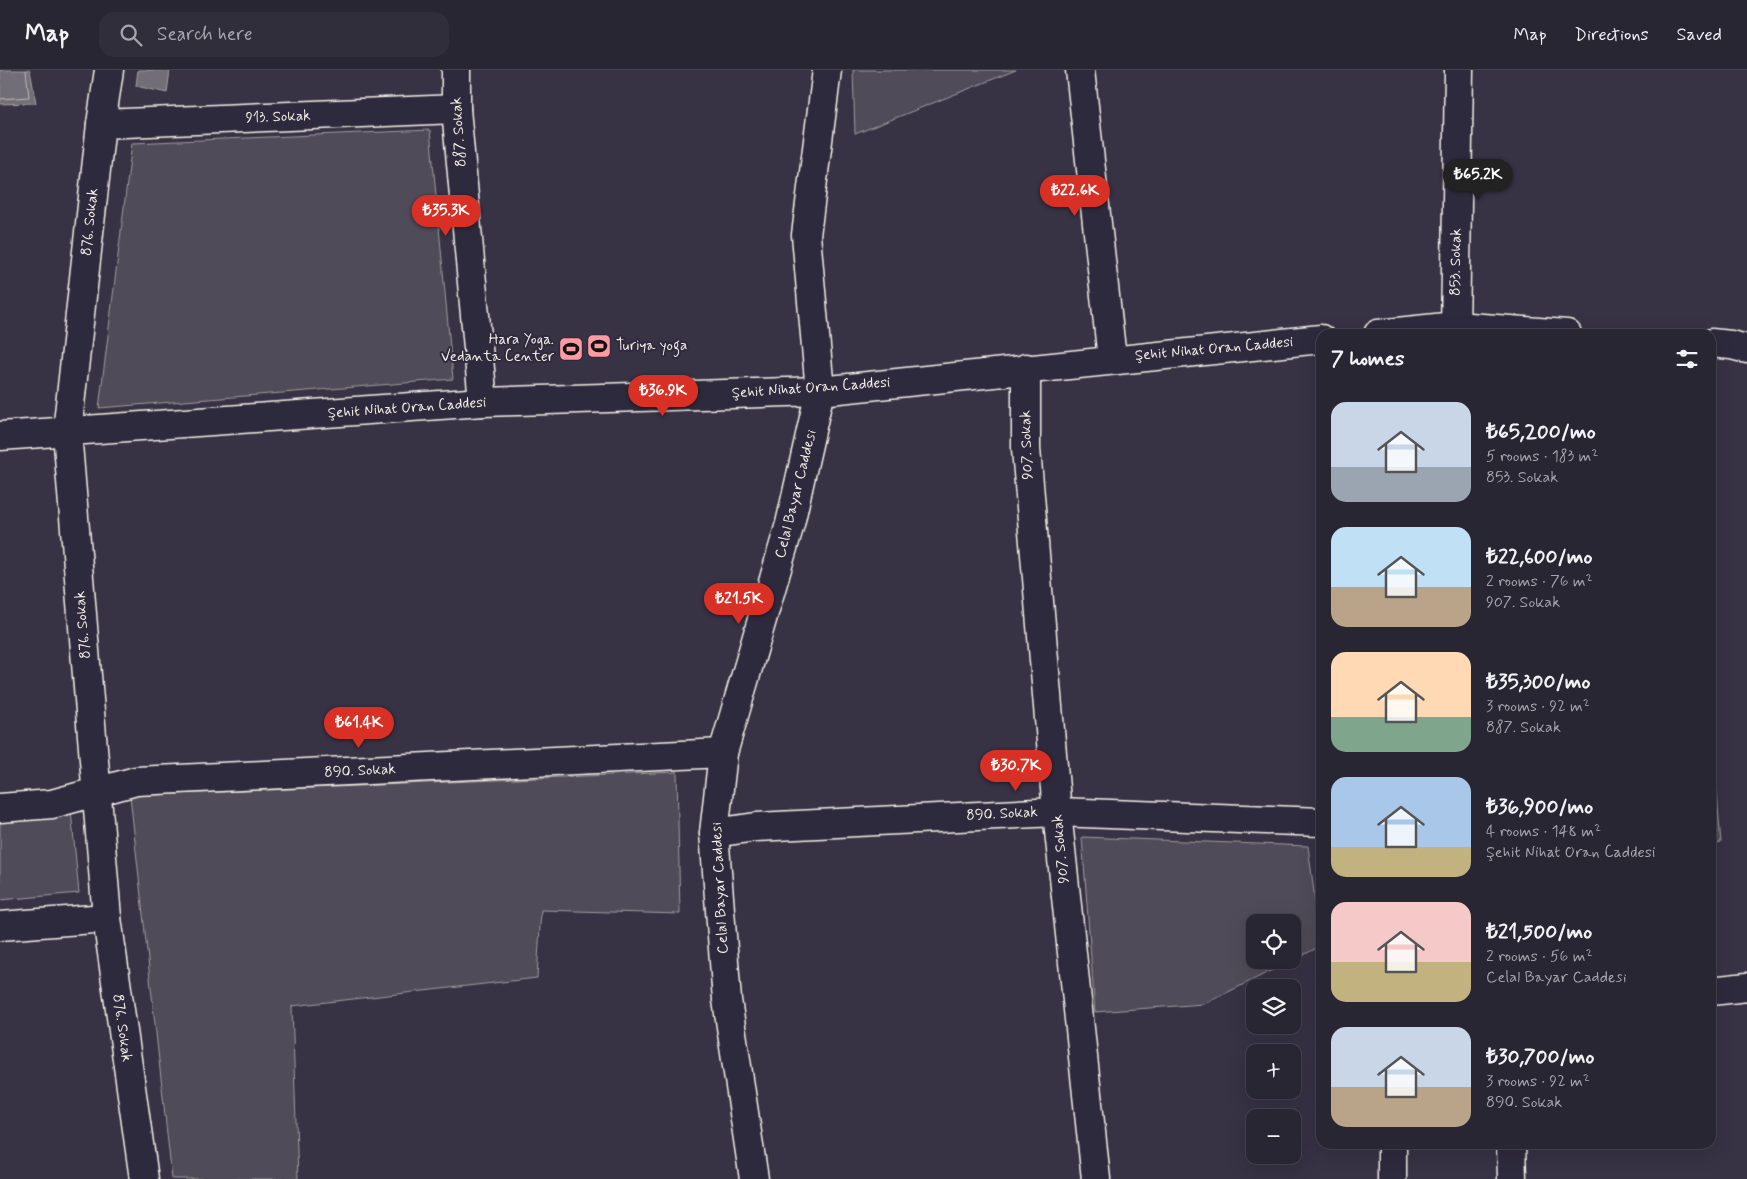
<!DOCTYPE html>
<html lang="en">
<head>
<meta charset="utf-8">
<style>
  body { margin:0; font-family:Mynerve,sans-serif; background:#312e3b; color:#f1f3f6; height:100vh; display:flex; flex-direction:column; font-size:19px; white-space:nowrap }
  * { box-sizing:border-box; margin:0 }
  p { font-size:16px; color:#a5a5ac }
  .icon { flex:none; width:28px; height:28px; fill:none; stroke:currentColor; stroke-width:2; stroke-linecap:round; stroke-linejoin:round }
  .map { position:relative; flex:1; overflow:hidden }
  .sheet { position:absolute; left:1316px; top:259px; width:400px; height:820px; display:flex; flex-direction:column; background:#292633; border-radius:15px; box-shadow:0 5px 20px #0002,0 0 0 1px #45434e }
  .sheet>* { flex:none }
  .controls { position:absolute; left:1246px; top:844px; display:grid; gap:10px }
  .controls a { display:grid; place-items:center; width:55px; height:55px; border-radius:10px; background:#292633; box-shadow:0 5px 20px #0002,0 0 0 1px #45434e; font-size:25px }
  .price { position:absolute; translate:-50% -42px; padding:0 11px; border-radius:18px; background:#d93025; color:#fff; font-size:16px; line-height:32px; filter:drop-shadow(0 1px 2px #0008) }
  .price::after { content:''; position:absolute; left:50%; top:30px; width:15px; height:11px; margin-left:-8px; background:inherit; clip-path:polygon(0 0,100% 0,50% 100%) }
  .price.selected { background:#222; color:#fff }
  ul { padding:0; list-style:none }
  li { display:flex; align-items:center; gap:15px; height:125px; padding:0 15px }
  li span { display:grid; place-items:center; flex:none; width:140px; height:100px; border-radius:15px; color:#555 }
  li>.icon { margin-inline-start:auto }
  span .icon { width:60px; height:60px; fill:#fffc; stroke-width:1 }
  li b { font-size:21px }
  h2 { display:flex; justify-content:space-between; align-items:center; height:60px; padding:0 15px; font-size:21px }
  header { display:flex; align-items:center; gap:30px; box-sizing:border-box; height:70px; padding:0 25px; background:#292633; border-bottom:1px solid #45434e }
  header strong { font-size:24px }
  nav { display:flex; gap:28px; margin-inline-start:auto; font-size:18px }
  .search { width:350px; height:45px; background:#312e3b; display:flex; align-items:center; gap:12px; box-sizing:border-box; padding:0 18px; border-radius:15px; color:#a5a5ac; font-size:19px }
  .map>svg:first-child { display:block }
</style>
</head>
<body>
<header>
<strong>Map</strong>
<div class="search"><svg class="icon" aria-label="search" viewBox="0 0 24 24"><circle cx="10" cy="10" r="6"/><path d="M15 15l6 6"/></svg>Search here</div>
<nav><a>Map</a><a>Directions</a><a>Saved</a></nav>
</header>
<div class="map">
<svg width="1747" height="1109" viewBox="0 0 1747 1109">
  <rect width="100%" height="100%" fill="#373244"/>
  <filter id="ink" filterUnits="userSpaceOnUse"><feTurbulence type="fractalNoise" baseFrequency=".02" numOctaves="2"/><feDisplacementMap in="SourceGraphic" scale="10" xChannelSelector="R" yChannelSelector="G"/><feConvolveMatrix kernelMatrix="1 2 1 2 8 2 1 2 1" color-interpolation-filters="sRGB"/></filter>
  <g filter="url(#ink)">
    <g fill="#504b59" stroke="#a29ea0" fill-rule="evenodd">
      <path d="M853,0h163l-161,64z"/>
      <path d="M430,60l23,249 -354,29 33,-265z"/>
      <path d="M1711,651l10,122 -10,1z"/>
      <path d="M677,702l3,142 -139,-4 -4,68 -245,28 6,173h-126l-42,-383z"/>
      <path d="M71,740l8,83 -79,7v-84z"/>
      <path d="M1082,767l226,9 13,100 -117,58 -109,8zM1292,852v38h-37v-38z"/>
    </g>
    <g fill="#726e77" stroke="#a6a2a4">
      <path d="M0,0h30l6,33 -36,1z"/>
      <path d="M138,0h32l-3,23 -31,-7z"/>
    </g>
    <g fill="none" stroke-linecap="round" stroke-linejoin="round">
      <path stroke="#c0bdbb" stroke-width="1" d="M0,29l29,-2 -3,-27"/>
      <defs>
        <g id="minor">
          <path d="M109,0l-8,54 -34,308 40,486 37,261"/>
          <path d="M456,0v39l27,293"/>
          <path d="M1080,0l32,289"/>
          <path d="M101,54l355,-15"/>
          <path d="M1378,264l77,-8 112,8"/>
          <path d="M1455,264l4,-264"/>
          <path d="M1711,273l20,2 16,4"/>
          <path d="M1026,298v81l31,363 39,367"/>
          <path d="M0,366l483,-34 337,-11 501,-52"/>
          <path d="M0,738l52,-4 84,-23 587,-28"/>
          <path d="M714,763l42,-6 301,-15 264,10"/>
          <path d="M0,856l107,-8"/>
          <path d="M1711,921l36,-4"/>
          <path d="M1392,1074v35"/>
          <path d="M1511,1074l1,35"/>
          <path d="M754,1109l-27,-179 -13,-167 9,-80 67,-229 30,-133 -14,-156 21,-165"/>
        </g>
      </defs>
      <use href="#minor" stroke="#f4f1e8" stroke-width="31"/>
      <use href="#minor" stroke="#2f2a3d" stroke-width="28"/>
    </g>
  </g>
  <defs>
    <symbol id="stadium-square" viewBox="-11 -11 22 22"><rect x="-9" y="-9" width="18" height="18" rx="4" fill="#ff9aa2" stroke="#2f2a3d"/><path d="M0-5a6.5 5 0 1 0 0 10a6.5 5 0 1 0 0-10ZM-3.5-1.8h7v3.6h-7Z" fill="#111"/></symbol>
  </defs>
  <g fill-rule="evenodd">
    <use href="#stadium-square" x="585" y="262" width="28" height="28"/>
    <use href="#stadium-square" x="557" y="265" width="28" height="28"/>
  </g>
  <g text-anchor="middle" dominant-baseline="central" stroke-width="4" stroke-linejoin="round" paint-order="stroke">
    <g font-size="15" fill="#f4f1e8" stroke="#2f2a3d">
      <text transform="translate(278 47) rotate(-2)">913. Sokak</text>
      <text transform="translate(459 62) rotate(-94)">887. Sokak</text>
      <text transform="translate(90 152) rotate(-84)">876. Sokak</text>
      <text transform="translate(1456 192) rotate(-89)">853. Sokak</text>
      <text transform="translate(1214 279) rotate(-5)">Şehit Nihat Oran Caddesi</text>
      <text transform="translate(811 318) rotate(-4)">Şehit Nihat Oran Caddesi</text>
      <text transform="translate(407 338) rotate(-4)">Şehit Nihat Oran Caddesi</text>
      <text transform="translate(1027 375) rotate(-92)">907. Sokak</text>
      <text transform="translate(796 424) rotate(-76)">Celal Bayar Caddesi</text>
      <text transform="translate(83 555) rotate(-95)">876. Sokak</text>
      <text transform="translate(360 701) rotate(-3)">890. Sokak</text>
      <text transform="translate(1002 744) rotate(-3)">890. Sokak</text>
      <text transform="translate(1061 779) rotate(-96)">907. Sokak</text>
      <text transform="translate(720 818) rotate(-93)">Celal Bayar Caddesi</text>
      <text transform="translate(122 958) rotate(82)">876. Sokak</text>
    </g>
    <g font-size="15" fill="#f4f1e8" stroke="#2f2a3d" text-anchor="end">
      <text x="554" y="270">Hara Yoga.<tspan x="554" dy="17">Vedanta Center</tspan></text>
      <text x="616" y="276" text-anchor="start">Turiya yoga</text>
    </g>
  </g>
</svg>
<div class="controls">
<a><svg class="icon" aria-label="locate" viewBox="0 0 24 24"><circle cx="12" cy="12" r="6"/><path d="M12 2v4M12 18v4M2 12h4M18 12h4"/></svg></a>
<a><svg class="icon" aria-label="layers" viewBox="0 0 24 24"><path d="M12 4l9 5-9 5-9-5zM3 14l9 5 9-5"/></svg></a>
<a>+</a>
<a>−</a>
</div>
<b class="price selected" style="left:1478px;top:131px">₺65.2K</b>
<b class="price" style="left:1075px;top:147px">₺22.6K</b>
<b class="price" style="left:446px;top:167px">₺35.3K</b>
<b class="price" style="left:663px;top:347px">₺36.9K</b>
<b class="price" style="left:739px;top:555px">₺21.5K</b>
<b class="price" style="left:359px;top:679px">₺61.4K</b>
<b class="price" style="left:1016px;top:722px">₺30.7K</b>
<section class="sheet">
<h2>7 homes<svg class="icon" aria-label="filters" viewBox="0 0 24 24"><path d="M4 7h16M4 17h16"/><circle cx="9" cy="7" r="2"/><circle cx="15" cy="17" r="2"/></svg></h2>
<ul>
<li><span style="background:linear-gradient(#c9d6e8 65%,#9aa5b1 0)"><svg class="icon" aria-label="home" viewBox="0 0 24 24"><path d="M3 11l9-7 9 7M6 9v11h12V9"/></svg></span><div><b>₺65,200/mo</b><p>5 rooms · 183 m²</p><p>853. Sokak</p></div></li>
<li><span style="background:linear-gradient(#bfe0f5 60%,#b9a48a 0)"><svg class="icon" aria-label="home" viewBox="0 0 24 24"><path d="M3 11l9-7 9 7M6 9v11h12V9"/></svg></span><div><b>₺22,600/mo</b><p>2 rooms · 76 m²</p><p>907. Sokak</p></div></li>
<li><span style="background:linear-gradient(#ffd9b3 65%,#7fa58c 0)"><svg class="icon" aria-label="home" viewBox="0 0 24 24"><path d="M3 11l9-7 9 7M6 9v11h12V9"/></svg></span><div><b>₺35,300/mo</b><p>3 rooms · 92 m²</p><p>887. Sokak</p></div></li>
<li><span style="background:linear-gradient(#a9c7e8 70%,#c2b280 0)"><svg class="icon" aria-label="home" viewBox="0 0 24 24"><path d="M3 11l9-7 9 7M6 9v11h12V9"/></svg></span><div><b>₺36,900/mo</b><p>4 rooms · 148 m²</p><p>Şehit Nihat Oran Caddesi</p></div></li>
<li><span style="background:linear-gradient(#f6c9c9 60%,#c2b280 0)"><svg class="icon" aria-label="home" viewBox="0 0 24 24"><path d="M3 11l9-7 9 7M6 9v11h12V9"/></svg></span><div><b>₺21,500/mo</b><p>2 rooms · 56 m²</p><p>Celal Bayar Caddesi</p></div></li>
<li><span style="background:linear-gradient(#c9d6e8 60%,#b9a48a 0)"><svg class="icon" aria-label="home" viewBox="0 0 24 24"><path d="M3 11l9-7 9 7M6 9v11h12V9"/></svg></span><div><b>₺30,700/mo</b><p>3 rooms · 92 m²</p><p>890. Sokak</p></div></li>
</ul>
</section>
</div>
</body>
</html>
